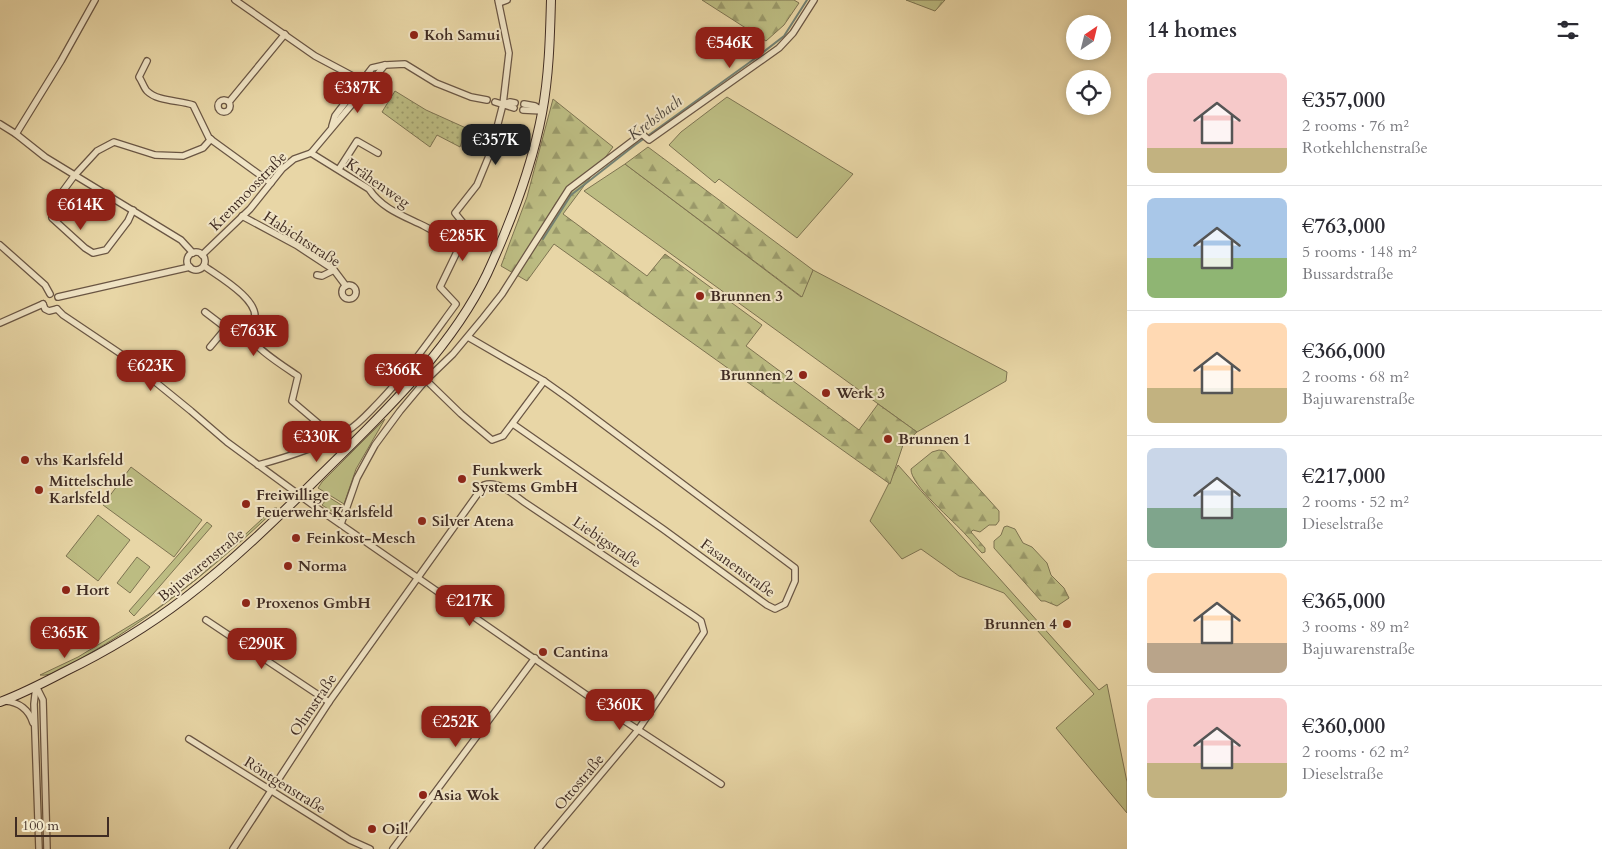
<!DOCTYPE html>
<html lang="en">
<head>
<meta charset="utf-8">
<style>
  body { margin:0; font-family:Cardo,serif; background:#f7f7f7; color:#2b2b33; height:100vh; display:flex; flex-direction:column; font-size:19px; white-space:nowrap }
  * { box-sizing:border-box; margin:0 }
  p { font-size:16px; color:#7c7c81 }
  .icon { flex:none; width:28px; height:28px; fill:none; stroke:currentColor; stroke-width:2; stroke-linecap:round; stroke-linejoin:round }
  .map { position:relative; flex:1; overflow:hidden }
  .panel { display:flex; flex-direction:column; background:#fff; width:475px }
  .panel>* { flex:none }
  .needle { width:32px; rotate:35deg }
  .buttons { position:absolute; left:1066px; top:15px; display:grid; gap:10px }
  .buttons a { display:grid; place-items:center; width:45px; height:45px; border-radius:50%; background:#fff; box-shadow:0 2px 8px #0003; font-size:25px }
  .scale { position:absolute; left:15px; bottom:12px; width:94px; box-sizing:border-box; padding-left:5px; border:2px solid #402c23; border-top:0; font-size:14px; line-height:18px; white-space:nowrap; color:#402c23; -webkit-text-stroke:4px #f0e4c5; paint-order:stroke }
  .price { position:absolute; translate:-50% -42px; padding:0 11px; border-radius:10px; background:#8f2418; color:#fff; font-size:16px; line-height:32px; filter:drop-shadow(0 1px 2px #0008) }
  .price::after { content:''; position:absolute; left:50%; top:30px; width:15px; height:11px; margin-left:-8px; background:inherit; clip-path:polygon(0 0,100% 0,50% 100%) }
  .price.selected { background:#222; color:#fff }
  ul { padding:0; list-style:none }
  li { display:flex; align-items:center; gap:15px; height:125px; padding:0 20px }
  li+li { border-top:1px solid #e1e1e2 }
  li span { display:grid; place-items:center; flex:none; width:140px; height:100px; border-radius:8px; color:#555 }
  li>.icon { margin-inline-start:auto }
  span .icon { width:60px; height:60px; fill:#fffc; stroke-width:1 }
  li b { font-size:21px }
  h2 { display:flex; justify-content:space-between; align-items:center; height:60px; padding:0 20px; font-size:21px }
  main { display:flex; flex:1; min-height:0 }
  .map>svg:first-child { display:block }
</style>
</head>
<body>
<main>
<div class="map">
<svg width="1127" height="849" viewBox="0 0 1127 849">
  <defs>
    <pattern id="forest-firs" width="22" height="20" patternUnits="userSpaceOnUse" patternTransform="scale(1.25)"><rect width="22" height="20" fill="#bcbc82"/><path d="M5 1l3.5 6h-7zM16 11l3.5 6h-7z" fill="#9a996a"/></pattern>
    <pattern id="park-dots" width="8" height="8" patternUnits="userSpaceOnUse" patternTransform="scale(1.25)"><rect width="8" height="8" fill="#bcbc82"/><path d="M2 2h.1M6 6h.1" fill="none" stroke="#9a996a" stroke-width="1.8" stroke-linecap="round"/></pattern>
  </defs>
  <rect width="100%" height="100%" fill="#e8d6a6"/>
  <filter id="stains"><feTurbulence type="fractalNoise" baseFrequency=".004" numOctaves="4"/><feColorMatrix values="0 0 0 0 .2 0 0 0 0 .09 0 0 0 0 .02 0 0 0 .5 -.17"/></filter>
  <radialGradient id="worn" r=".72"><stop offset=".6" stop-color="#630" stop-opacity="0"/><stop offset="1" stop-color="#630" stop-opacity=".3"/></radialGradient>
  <g fill="#bcbc82" stroke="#7e7452">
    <path d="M727,97l126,77 -56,64 -78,-59 -4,4 -46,-38 12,-13z"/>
    <path d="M625,164l176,133 12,-27 194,102 -1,9 -89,51 -333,-241z"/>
    <path d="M385,419l-29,50 -12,35 -26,-16 4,-6z"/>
    <path d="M898,465l201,225 8,-6 20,98v31l-71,-85 38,-34 -90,-101 -45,-17 -38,-27 -19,10 -32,-38z"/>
    <path d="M131,467l71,53 -28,37 -71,-52z"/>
    <path d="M328,497l2,1 13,8 -6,5h-6l-9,-6z"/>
    <path d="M274,508h3c-61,58 -125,111 -199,152 -11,5 -26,17 -38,15l38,-18 76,-46 44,-33z"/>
    <path d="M98,515l32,25 -32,41 -32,-25z"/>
    <path d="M207,522l5,4 -78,90 -5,-5z"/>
    <path d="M137,557l13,10 -20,26 -13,-10z"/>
  </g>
  <g fill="url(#forest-firs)" stroke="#7e7452">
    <path d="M702,0h92l5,3 -15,22 -18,16z"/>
    <path d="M906,0h39l-10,11z"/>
    <path d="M553,99l60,48 -50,67 84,62 18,-22 97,71 -16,21 113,84 19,-26 39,28 -14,13 -13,39 -336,-240 -27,37 -26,-15 26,-69z"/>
    <path d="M648,147l165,123 -11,27 -177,-133z"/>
    <path d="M939,450l6,1 54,60v10l-3,4h-7l-9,7 -7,-2 -2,2 14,16v4l-3,1c-6,-6 -10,-12 -16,-18 -11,-13 -56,-50 -55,-66l21,-17z"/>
    <path d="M1007,526l8,3 8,14 9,4 15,16 4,12 13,13 5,10 -12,8 -12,-5h-4l-47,-53v-7l7,-6 3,-8z"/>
  </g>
  <path fill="url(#park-dots)" stroke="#7e7452" d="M395,91l31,19 40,18 -6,19 -23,-12 -7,12 -48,-35z"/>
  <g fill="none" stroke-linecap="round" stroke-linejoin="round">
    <path stroke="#748173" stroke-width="2" d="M543,239l28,-44 64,-50 122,-88 27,-21 23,-36"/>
    <defs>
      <g id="street">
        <path d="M235,0l80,56 49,26"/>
        <path d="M499,3l8,-3"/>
        <path d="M147,61l-8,16c3,4 5,11 8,14 11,11 33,9 46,14l16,33 62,45"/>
        <circle cx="224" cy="106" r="6"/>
        <path d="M229,102l56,-68"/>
        <path d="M495,102l19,6"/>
        <path d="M503,104l7,-2 5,1"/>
        <path d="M524,104l11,2 8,5"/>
        <path d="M523,110l20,1"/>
        <path d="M0,124l16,10 29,23 136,83 12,13"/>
        <path d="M332,126l3,-10 3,-4 34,-44 13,-3 20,-1 31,19 35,14 16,3"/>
        <path d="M16,134l45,-73 34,-61"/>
        <path d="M311,153l58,36c13,20 35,27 55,37 12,6 23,14 34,20"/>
        <path d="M339,169l18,-28 21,12"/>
        <path d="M133,210l-5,11 -22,29 -13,3 -8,-5 -33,-30v-12l22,-30 23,-25 17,-9 41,13 28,1 20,-8 8,-9"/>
        <path d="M242,216l54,29 38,25 12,16"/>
        <path d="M0,245l45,40 5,9"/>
        <circle cx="196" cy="261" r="9"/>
        <path d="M202,255l48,-46 32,-40 12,-10 17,-6 74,-88"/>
        <path d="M204,266c14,10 58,35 50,55 -1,3 -6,7 -8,9 3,15 39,37 52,46l-6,25 33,28"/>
        <path d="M317,275l5,1 12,-6"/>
        <circle cx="349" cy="292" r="7"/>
        <path d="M58,297l132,-30"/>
        <path d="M43,304l2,5 4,2 8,-2"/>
        <path d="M57,309l6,6 58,39 70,57 36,31 90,66 297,206 107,70"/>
        <path d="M205,312l21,16 20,2"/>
        <path d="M0,323l43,-19"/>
        <path d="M468,337l76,44 24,17 227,170v13l-10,23 -10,5 -8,-4 -104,-76 -150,-105"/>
        <path d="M210,347l16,-19"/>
        <path d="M426,380l35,34 31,26 11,-4 41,-55"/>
        <path d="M258,465c30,-8 62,-18 89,-34 12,-7 21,-18 31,-28 30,-31 53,-65 78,-99l-16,-17 28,-58 -13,-16 22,-28 14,-34 12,-47 6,-51 -11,-53"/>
        <path d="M341,524l16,-46 18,-33 25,-34 26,-31 27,-26 30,-36 19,-24 67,-105 70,-53 3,-2 7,6 130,-92 14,-15 21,-33"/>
        <path d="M206,620l123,82"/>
        <path d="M36,686l7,14 4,149"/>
        <path d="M36,686l-2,18 5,145"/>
        <path d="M5,701c14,1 24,9 28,22"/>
        <path d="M189,739l161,101 20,9"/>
        <path d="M233,849l96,-147 155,-217c14,-5 29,9 40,17l170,114 7,5 3,11 -66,98 -100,119"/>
        <path d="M393,849l142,-191"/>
      </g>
      <path id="secondary" d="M0,702c22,-8 43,-19 64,-30 43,-21 83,-45 121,-74 55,-42 104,-92 154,-141 54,-53 115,-114 148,-183 23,-50 45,-107 55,-161 7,-37 8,-75 9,-113"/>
    </defs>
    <use href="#street" stroke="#6a5644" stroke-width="8"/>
    <use href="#secondary" stroke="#402c23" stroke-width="10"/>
    <use href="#street" stroke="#f0e4c5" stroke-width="5.5"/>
    <use href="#secondary" stroke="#f0e4c5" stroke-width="8"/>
  </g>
  <g fill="#8f2418" stroke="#f0e4c5" stroke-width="2">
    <circle cx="414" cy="35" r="5"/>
    <circle cx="700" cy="296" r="5"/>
    <circle cx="803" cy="375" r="5"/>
    <circle cx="826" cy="393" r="5"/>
    <circle cx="888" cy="439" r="5"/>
    <circle cx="25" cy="460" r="5"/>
    <circle cx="462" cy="479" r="5"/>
    <circle cx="39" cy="490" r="5"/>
    <circle cx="246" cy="504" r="5"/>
    <circle cx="422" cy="521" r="5"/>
    <circle cx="296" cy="538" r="5"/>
    <circle cx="288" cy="566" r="5"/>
    <circle cx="66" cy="590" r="5"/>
    <circle cx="246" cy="603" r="5"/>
    <circle cx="1067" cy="624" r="5"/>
    <circle cx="543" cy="652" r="5"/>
    <circle cx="423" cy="795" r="5"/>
    <circle cx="372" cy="829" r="5"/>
  </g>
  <g text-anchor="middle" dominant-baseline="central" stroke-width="4" stroke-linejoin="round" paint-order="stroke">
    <g font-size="15" font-weight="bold" fill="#402c23" stroke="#f0e4c5" text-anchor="start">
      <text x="424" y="35">Koh Samui</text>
      <text x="710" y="296">Brunnen 3</text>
      <text x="793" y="375" text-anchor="end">Brunnen 2</text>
      <text x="836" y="393">Werk 3</text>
      <text x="898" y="439">Brunnen 1</text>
      <text x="35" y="460">vhs Karlsfeld</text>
      <text x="472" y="470">Funkwerk<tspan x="472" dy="17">Systems GmbH</tspan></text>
      <text x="49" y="481">Mittelschule<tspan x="49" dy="17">Karlsfeld</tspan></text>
      <text x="256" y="495">Freiwillige<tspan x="256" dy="17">Feuerwehr Karlsfeld</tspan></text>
      <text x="432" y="521">Silver Atena</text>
      <text x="306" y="538">Feinkost-Mesch</text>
      <text x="298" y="566">Norma</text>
      <text x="76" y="590">Hort</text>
      <text x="256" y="603">Proxenos GmbH</text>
      <text x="1057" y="624" text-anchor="end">Brunnen 4</text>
      <text x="553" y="652">Cantina</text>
      <text x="433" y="795">Asia Wok</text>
      <text x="382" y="829">Oil!</text>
    </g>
    <g font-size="15" fill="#402c23" stroke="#f0e4c5">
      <text transform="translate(378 183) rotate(35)">Krähenweg</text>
      <text transform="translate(248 191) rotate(-46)">Krenmoosstraße</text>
      <text transform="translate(302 239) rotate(33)">Habichtstraße</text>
      <text transform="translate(607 542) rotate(34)">Liebigstraße</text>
      <text transform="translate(201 565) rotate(-39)">Bajuwarenstraße</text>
      <text transform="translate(738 568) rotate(36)">Fasanenstraße</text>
      <text transform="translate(313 705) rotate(-56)">Ohmstraße</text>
      <text transform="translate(579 782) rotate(-50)">Ottostraße</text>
      <text transform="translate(285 785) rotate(32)">Röntgenstraße</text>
    </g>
    <g font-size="16" font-style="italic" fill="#51483e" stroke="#f0e4c5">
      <text transform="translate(655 118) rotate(-37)">Krebsbach</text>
    </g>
  </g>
  <rect width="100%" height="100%" filter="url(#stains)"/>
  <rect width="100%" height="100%" fill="url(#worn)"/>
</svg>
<div class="buttons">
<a><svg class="needle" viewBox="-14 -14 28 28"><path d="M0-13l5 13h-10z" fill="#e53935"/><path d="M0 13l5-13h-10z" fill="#7c7c81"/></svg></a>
<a><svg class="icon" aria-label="locate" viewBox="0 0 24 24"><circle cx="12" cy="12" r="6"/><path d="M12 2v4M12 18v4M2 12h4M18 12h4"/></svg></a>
</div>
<div class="scale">100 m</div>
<b class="price" style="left:730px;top:69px">€546K</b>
<b class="price" style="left:358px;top:114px">€387K</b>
<b class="price selected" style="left:496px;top:166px">€357K</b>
<b class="price" style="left:81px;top:231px">€614K</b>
<b class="price" style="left:463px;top:262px">€285K</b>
<b class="price" style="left:254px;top:357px">€763K</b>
<b class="price" style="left:151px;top:392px">€623K</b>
<b class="price" style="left:399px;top:396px">€366K</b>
<b class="price" style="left:317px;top:463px">€330K</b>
<b class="price" style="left:470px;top:627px">€217K</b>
<b class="price" style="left:65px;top:659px">€365K</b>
<b class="price" style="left:262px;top:670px">€290K</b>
<b class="price" style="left:620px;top:731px">€360K</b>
<b class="price" style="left:456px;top:748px">€252K</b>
</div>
<section class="panel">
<h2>14 homes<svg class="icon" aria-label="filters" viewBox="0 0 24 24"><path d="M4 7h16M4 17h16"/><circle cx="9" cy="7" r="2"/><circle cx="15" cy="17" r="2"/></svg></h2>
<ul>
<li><span style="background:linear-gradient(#f6c9c9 75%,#c2b280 0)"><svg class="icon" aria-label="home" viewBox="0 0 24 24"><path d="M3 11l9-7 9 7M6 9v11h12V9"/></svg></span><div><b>€357,000</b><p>2 rooms · 76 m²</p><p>Rotkehlchenstraße</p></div></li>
<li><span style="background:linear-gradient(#a9c7e8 60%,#8fb573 0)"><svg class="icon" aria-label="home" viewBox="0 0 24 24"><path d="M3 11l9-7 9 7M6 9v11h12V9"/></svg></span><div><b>€763,000</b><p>5 rooms · 148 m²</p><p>Bussardstraße</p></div></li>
<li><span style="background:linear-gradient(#ffd9b3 65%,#c2b280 0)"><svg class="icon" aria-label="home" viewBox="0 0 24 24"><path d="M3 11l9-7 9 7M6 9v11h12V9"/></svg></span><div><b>€366,000</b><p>2 rooms · 68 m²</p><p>Bajuwarenstraße</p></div></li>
<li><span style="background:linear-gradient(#c9d6e8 60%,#7fa58c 0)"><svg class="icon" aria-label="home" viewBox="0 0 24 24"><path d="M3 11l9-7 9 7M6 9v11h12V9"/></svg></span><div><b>€217,000</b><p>2 rooms · 52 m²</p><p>Dieselstraße</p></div></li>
<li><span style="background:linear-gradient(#ffd9b3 70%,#b9a48a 0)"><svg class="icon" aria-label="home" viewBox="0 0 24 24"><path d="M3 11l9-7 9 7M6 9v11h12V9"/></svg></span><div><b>€365,000</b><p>3 rooms · 89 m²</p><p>Bajuwarenstraße</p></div></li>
<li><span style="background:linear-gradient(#f6c9c9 65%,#c2b280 0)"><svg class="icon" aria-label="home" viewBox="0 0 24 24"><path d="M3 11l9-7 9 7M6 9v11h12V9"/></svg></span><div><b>€360,000</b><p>2 rooms · 62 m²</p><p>Dieselstraße</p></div></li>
</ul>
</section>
</main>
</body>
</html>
